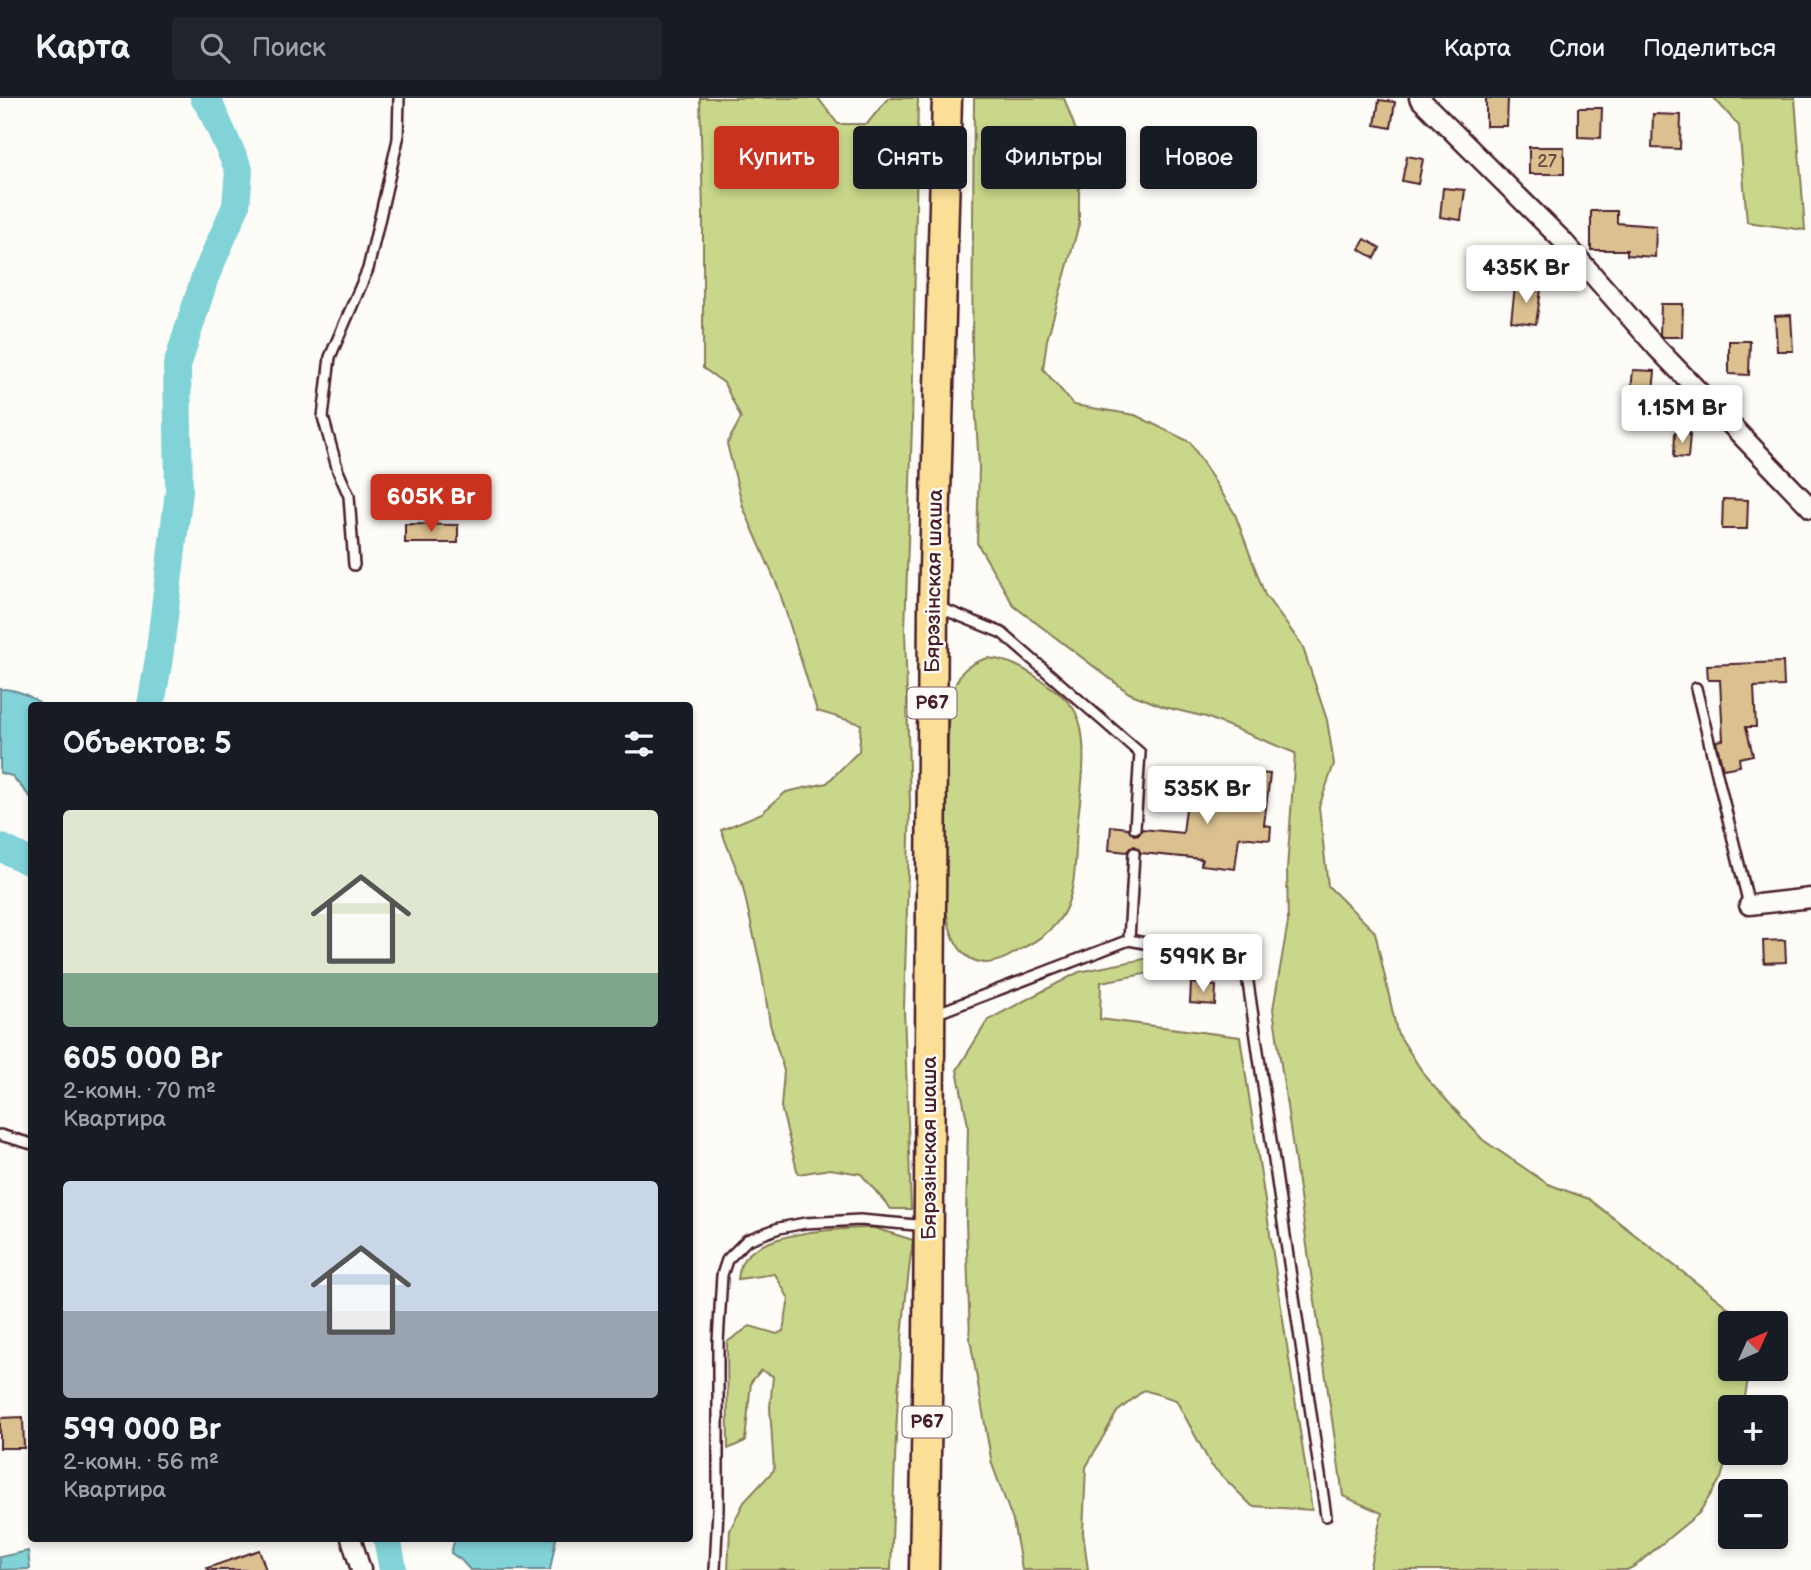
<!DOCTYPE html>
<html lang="ru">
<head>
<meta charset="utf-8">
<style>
  body { margin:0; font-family:"Balsamiq Sans",sans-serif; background:#20242c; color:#f1f3f6; height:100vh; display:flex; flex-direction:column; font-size:26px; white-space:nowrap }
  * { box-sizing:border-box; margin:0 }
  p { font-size:23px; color:#9ea1a6 }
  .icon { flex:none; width:38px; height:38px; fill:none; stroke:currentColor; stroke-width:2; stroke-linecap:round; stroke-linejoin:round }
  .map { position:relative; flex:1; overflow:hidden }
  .details { position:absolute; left:28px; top:604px; width:665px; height:840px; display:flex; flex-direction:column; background:#171b24; border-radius:7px; box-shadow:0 4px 10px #0003 }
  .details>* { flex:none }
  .guide { position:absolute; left:714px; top:28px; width:665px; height:63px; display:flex; gap:14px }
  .needle { width:46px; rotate:45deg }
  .tools { position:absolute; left:1718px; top:1213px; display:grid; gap:14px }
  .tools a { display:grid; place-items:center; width:70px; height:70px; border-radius:7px; background:#171b24; box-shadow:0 4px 10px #0003; font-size:35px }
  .price { position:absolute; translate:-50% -60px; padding:0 16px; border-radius:7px; background:#fff; color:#222; font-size:23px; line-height:46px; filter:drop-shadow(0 2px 4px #0008) }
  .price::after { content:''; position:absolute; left:50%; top:42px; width:21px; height:16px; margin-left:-10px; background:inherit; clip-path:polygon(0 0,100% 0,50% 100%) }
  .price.on { background:#c8321e; color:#fff }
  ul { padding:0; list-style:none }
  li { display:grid; align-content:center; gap:14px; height:371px; padding:0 35px }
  li span { display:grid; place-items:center; height:217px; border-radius:7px; color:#555 }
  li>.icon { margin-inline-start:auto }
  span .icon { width:126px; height:126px; fill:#fffc; stroke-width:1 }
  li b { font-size:30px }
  h2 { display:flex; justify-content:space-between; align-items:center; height:84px; padding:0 35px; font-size:30px }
  .chip { padding:0 24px; border-radius:7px; background:#171b24; box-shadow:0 4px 10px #0003; font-size:24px; line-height:63px }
  .chip.on { background:#c8321e; color:#fff }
  header { display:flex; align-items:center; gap:42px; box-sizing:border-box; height:98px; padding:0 35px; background:#171b24; border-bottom:2px solid #363941 }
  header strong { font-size:33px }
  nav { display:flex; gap:38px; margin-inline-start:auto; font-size:24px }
  .search { width:490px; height:63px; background:#20242c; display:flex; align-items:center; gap:18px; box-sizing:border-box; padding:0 24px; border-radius:7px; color:#9ea1a6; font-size:26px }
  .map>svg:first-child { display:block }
</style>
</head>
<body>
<header>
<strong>Карта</strong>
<div class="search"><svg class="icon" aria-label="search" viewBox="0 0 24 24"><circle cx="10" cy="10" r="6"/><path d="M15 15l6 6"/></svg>Поиск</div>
<nav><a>Карта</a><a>Слои</a><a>Поделиться</a></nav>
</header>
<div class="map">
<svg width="1811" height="1472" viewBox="0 0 1811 1472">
  <rect width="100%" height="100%" fill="#fdfcf7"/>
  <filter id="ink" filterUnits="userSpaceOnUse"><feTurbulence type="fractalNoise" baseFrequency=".0143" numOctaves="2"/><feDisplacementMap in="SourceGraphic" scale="14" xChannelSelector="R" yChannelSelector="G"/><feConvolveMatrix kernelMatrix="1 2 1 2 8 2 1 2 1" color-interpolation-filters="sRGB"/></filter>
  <g filter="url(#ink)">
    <g fill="#c8d78a" stroke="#897b5a" stroke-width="2">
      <path d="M700,0h118l20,26h29l21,-26h30l-6,328 -7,203 5,175 -6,205 7,200h-20l-30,-35 -31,-5 -32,5 -17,-67 3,-36 -14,-47 -9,-56 -19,-85 -21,-53 41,-17 24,-21 41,-9 32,-32 2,-27 -44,-13 -39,-124 -35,-80 -16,-63 14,-26 -17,-35 -21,-15v-156z"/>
      <path d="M974,0h90l15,41v85l-32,116 -4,29 31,36 61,10 55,27 45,72 30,81 37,50 25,75 7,44 -15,43 9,79 47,46 22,100 30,47 56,61 65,44 41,15 159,124h-17v45l19,1 -7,38h-12v38l-10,33 -22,35 -64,53 -8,4h-258l13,-57 -39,-17 -70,-487 15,-87 -1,-52 8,-117 -89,-36 -42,-10 -35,-14 -115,-87 -37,-63 2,-76 -7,-115z"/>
      <path d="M1714,0h81l10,132 -58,-8 -8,-96z"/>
      <path d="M988,560c21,2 35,10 53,22 11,8 24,16 32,28 19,27 7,88 4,120 -2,27 0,59 -13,84 -8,15 -24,27 -39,35 -11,6 -25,16 -39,16 -34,-2 -40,-45 -42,-71l5,-190c9,-26 11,-36 39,-44z"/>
      <path d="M1159,858l4,7 -2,8 -60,11 -1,37 140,18 72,473 -60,-4 -41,-41 -35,-65 -32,-10 -27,22 -31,55 -3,65 5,38h-66l-9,-49 -21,-57 -22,-125 -4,-117 2,-97 -11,-55 31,-50 91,-48z"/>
      <path d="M874,1130l39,12c-16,110 -18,220 -22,330h-163l2,-40 14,-28 30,-32 -4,-62 3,-32 -12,-6 -10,12 -6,59 -17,8 -1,-107 23,-16 27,8 6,-3 6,-32 -14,-25 -37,5c1,-6 2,-15 6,-20 24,-29 95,-30 130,-31z"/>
    </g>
    <g fill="#81d3d8" stroke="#6b8b93" stroke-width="2">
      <path d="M0,591c16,0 30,6 42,16h-10l-1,93 -19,-22 -12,-3z"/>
      <path d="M455,1440h101l-6,32h-80l-9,-10 -10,-7z"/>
      <path d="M28,1453l2,18 -30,1v-13z"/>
    </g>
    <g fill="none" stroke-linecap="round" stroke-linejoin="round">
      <g stroke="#81d3d8" stroke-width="28">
        <path d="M151,607l8,-47 20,-167 -2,-125 28,-89 31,-71 3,-36 -28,-62 -7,-10"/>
        <path d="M0,749l32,16"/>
        <path d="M387,1440l6,32"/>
      </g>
    </g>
    <g fill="#dbc090" stroke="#4a1f2b" stroke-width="2">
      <path d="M1486,0h22l-1,28h-21z"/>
      <path d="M1379,2l16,2 -4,26 -16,-3z"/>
      <path d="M1578,10h24l-1,30 -23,-1z"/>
      <path d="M1653,16l28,1 -1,34 -28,-1z"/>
      <rect x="1529" y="49" width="35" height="27"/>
      <path d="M1407,58l16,3 -5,25 -16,-3z"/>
      <path d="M1443,90l22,2 -4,30 -21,-3z"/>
      <path d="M1591,113h26v12l39,3 -1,31 -28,-2v-5h-36z"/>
      <path d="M1365,141l15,9 -5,10 -16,-9z"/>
      <path d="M1515,189l26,3 -5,34 -25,-3z"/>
      <path d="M1661,206h22l-1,33h-20l-2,-2z"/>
      <path d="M1791,217l2,36h-16l-2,-35z"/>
      <path d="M1729,243h21l-1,34 -20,-1z"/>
      <path d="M1633,272l22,1 -3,32 -22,-2z"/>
      <path d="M1675,334l15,1 -2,25 -14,-1z"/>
      <path d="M1723,401l25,1 -1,29h-25z"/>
      <path d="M405,426l53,1v18h-53z"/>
      <path d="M1783,564l1,24 -30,1 2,40h-10l7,28 -14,3 1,8 -17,3 -7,-28 7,-1 -3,-60h-12l-1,-15z"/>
      <path d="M1238,674l32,2 -6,51 7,1 -1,14 -31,-3 -4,32 -34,-4 1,-6 -61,-6 -6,-7 -5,1 -3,5 -18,-2 2,-24 17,2 6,7 5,-1 3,-5 41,4 7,-57 11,1 -3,26 37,4z"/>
      <path d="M1785,842l1,22 -22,1 -1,-22z"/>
      <path d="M1191,885l25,3 -1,19 -25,-2z"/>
      <path d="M23,1319l1,31h-24v-30z"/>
      <path d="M259,1452l7,20h-58l-1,-2z"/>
    </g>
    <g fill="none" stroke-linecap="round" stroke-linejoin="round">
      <defs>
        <g id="service">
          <path d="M354,467l-5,-69 -11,-25 -15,-54 7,-60 38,-88 30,-130 1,-41"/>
          <path d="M938,509l64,26 138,120 -5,75"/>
          <path d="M1696,590l53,217"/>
          <path d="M1129,842l116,22 81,554"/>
          <path d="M935,916l194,-74 5,-87"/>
          <path d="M0,1037l32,9"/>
          <path d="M715,1472l3,-61v-167l4,-67 5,-15 20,-20 32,-12 26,-5 55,-3 67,6"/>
        </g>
        <g id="minor">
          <path d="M1419,0l144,143 94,107 154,160"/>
          <path d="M1749,807l62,-7"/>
          <path d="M351,1440l10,32"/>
        </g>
        <path id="primary" d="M924,1472l4,-227 5,-738 14,-507"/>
      </defs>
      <use href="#service" stroke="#4a1f2b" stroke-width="14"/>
      <use href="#minor" stroke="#4a1f2b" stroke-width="23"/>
      <use href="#primary" stroke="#4a1f2b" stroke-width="33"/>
      <use href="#service" stroke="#fdfcf7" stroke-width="9"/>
      <use href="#minor" stroke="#fdfcf7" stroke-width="18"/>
      <use href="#primary" stroke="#fbdf96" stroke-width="28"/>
    </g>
  </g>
  <g text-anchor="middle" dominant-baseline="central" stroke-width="5" stroke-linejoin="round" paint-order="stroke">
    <g font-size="18" fill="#6e4744">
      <text x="1547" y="63">27</text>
    </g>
    <g fill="#fdfcf7" stroke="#806168" stroke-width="2">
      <rect x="907.5" y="589.5" width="49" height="31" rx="5"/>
      <rect x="902.5" y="1308.5" width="49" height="31" rx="5"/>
    </g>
    <g font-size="19" font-weight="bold" fill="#4a1f2b">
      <text x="932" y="605">Р67</text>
      <text x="927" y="1324">Р67</text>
    </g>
    <g font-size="21" fill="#4a1f2b" stroke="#fdfcf7">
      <text transform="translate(934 483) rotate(-89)">Бярэзінская шаша</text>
      <text transform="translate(929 1050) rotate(-90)">Бярэзінская шаша</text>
    </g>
  </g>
</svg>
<div class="tools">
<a><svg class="needle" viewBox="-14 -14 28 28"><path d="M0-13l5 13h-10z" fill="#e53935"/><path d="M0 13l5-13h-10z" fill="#9ea1a6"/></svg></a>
<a>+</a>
<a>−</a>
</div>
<b class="price" style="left:1526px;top:207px">435K Br</b>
<b class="price" style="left:1682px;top:347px">1.15M Br</b>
<b class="price on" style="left:431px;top:436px">605K Br</b>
<b class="price" style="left:1207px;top:728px">535K Br</b>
<b class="price" style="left:1203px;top:896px">599K Br</b>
<div class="guide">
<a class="chip on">Купить</a>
<a class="chip">Снять</a>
<a class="chip">Фильтры</a>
<a class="chip">Новое</a>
</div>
<section class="details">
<h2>Объектов: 5<svg class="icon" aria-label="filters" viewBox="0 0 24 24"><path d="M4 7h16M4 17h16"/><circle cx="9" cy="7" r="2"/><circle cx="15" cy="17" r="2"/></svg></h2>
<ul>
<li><span style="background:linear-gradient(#dfe7d0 75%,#7fa58c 0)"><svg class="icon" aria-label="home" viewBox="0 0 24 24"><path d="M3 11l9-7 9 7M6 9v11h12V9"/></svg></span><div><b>605 000 Br</b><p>2-комн. · 70 m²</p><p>Квартира</p></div></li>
<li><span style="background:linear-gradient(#c9d6e8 60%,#9aa5b1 0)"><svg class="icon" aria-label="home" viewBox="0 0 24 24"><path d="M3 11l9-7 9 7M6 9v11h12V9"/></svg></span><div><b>599 000 Br</b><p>2-комн. · 56 m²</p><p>Квартира</p></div></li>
</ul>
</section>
</div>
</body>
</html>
